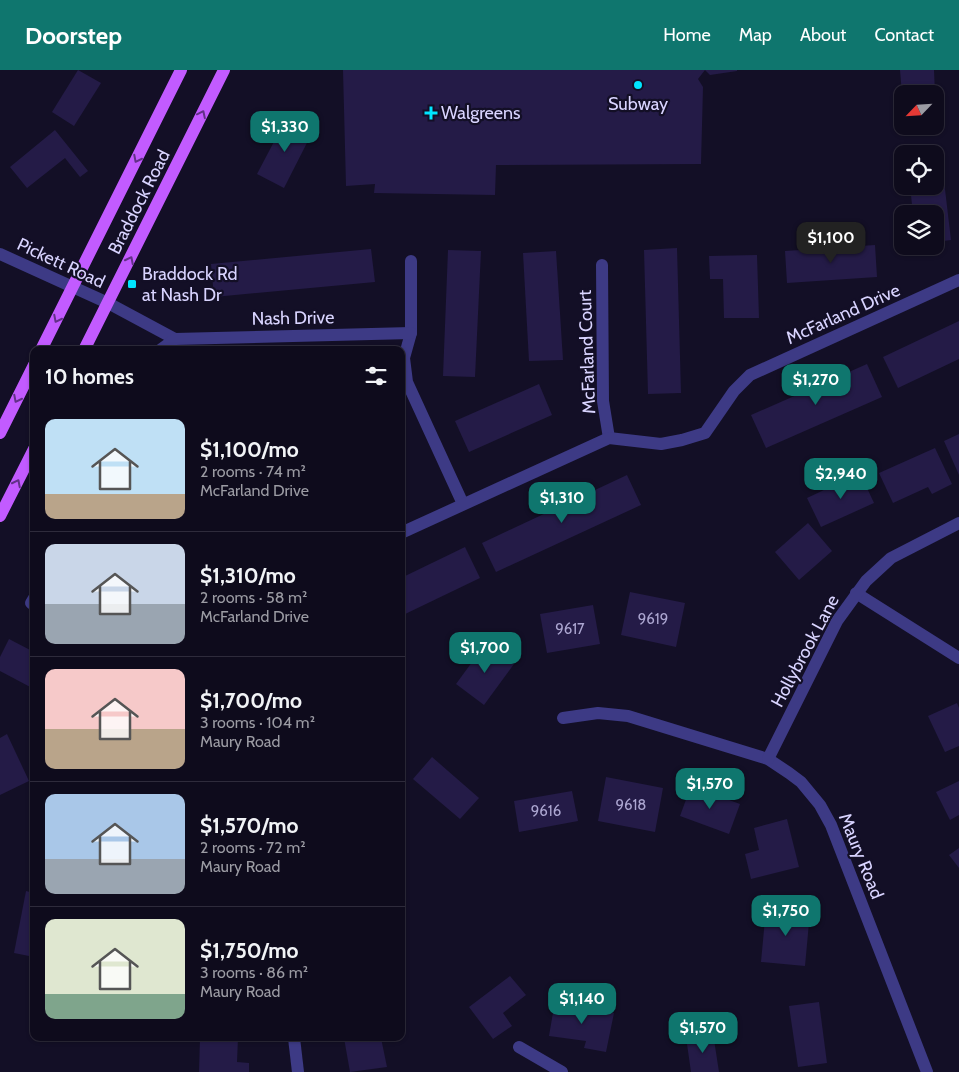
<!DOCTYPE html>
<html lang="en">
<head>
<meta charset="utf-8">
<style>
  body { margin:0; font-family:Cabin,sans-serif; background:#1c1929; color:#f1f3f6; height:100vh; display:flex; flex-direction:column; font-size:19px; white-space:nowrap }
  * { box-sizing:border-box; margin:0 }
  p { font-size:16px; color:#9b9ba3 }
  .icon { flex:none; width:28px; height:28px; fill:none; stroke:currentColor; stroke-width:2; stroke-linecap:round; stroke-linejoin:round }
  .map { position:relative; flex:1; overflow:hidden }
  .drawer { position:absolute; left:30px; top:276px; width:375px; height:695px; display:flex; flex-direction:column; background:#0e0b1c; border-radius:10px; box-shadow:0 1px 4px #0004,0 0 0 1px #2e2b3b }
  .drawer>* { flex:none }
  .needle { width:32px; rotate:245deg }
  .tools { position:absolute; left:894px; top:15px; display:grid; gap:10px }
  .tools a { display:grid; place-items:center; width:50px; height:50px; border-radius:10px; background:#0e0b1c; box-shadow:0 1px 4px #0004,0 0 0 1px #2e2b3b; font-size:25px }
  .price { position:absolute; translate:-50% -42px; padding:0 11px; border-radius:10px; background:#0f766e; color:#fff; font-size:16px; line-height:32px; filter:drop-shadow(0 1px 2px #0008) }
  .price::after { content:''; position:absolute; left:50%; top:30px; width:15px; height:11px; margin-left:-8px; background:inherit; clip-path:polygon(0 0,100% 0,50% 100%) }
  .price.active { background:#222; color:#fff }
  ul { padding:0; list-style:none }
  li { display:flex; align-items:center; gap:15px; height:125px; padding:0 15px }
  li+li { border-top:1px solid #2e2b3b }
  li span { display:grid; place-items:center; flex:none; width:140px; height:100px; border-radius:10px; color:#555 }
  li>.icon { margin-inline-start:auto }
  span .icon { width:60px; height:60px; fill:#fffc; stroke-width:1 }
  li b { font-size:21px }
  h2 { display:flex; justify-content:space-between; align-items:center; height:60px; padding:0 15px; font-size:21px }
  header { display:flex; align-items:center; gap:30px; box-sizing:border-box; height:70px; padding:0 25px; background:#0f766e; color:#fff }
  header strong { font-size:24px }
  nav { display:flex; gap:28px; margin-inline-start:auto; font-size:18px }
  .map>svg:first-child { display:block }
</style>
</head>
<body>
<header>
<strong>Doorstep</strong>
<nav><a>Home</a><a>Map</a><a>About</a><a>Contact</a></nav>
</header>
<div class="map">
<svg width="959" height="1002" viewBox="0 0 959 1002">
  <rect width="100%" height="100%" fill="#130f26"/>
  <g fill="#241b47">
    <path d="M78,0l23,13 -27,43 -22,-14z"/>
    <path d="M343,0h394v1l-27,4 -5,-5 -7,9 5,8 -2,77 -205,1 -1,30 -121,-2 1,-9 -29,2z"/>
    <path d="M900,0h34l1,24h-33z"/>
    <path d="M287,47l26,14 -29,57 -27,-14z"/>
    <path d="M935,47h1l2,17 -34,2v-10h31z"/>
    <path d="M55,60l33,41 -8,6 -15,-19 -38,30 -17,-21z"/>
    <path d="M940,77l11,93 -16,2v-28h-22l-3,-28h25v-32h-29v-3z"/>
    <path d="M875,175l2,32 -90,6 -2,-32z"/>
    <path d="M677,178l4,145 -33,1 -4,-144z"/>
    <path d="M371,179l4,33 -161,15 -3,-33z"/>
    <path d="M448,180l33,1 -6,126 -32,-1z"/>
    <path d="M556,181l7,109 -34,1 -6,-108z"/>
    <path d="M757,185l2,63h-35l-1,-39h-13l-1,-23z"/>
    <path d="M959,251v38l-61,29 -15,-31z"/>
    <path d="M867,294l15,33 -116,51 -15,-33z"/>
    <path d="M539,314l13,31 -83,37 -14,-31z"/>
    <path d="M959,364v41l-15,-34z"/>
    <path d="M935,378l17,36 -20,10 -4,-7 -35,16 -14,-30z"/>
    <path d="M860,403l14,30 -53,24 -14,-29z"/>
    <path d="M627,405l14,30 -145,67 -14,-29z"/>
    <path d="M808,453l24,28 -33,29 -24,-28z"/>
    <path d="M465,477l15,31 -79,38v-38z"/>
    <path d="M630,522l55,11 -9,44 -55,-12z"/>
    <path d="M593,535l7,39 -53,9 -7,-39z"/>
    <path d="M9,569l25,13v37l-34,-18v-14z"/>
    <path d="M486,573l28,21 -30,41 -28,-21z"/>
    <path d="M957,633l2,5v38l-14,6 -17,-36z"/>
    <path d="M7,664l22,47 -29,14v-57z"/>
    <path d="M432,687l47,41 -19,21 -47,-40z"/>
    <path d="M606,707l57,11 -8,44 -57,-11z"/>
    <path d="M959,711v34l-9,5 -14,-28z"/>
    <path d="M691,716l49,18 -11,30 -49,-18z"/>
    <path d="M572,721l6,30 -59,11 -5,-31z"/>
    <path d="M787,749l12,48 -48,12 -6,-25 14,-4 -5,-22z"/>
    <path d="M959,778v20l-10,-13z"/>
    <path d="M26,821l8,2v64l-20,-4z"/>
    <path d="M766,838l44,4 -5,54 -44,-4z"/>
    <path d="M510,906l16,19 -23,18 9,13 -19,13 -24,-32z"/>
    <path d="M555,931l59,12 -8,39 -22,-4 2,-7 -37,-5z"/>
    <path d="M819,932l8,61 -29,4 -9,-61z"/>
    <path d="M713,963l6,39h-28l-5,-35z"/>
    <path d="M200,968h38l-1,24 12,1v9h-50z"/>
    <path d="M344,968h37l6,29 -37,5z"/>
  </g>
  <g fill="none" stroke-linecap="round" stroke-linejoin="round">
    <g stroke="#3d3a85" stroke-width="12">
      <path d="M0,184l108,49 67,36"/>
      <path d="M411,191v72l-7,25 3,24 56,122"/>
      <path d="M602,195l1,136 6,37"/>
      <path d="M160,280l15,-11 236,-6"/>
      <path d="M401,463l208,-95 52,6 21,-4 23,-7 29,-42 16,-16 209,-95"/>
      <path d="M856,523l103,65"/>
      <path d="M34,528l-3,5 3,2"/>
      <path d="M563,648l35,-5 30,3 140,43 21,14 12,9 19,23 11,20 96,247"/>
      <path d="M768,689l69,-138 29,-40 25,-23 68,-35"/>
      <path d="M294,968l4,34"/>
      <path d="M519,977l43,25"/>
    </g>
    <g stroke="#c25bff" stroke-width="12">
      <path d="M41,280l140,-280"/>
      <path d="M84,280l140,-280"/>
      <path d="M0,363l34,-68"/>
      <path d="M0,446l34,-67"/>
    </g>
  </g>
  <defs><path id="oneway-chevron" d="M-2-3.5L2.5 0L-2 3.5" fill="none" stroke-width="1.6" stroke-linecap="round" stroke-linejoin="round" transform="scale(1.25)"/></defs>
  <g stroke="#623188">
    <use href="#oneway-chevron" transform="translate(202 44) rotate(-64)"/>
    <use href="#oneway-chevron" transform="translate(137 89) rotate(117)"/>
    <use href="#oneway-chevron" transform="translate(130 190) rotate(-63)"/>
    <use href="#oneway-chevron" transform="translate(57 249) rotate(117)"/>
    <use href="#oneway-chevron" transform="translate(17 329) rotate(117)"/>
    <use href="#oneway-chevron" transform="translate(17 413) rotate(-63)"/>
  </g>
  <g fill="#00e5ff" stroke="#130f26" stroke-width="2">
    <circle cx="638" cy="15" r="5"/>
    <path d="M428.5 35.5h5v5h5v5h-5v5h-5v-5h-5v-5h5z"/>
    <rect x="127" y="209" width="10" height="10" rx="2.5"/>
  </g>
  <g text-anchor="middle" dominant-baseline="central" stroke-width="4.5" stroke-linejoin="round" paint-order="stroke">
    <g font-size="15" fill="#aca6d1">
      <text x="653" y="549">9619</text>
      <text x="570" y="559">9617</text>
      <text x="631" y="735">9618</text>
      <text x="546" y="741">9616</text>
    </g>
    <g font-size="18" fill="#d9d4ff" stroke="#130f26" text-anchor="start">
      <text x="638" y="34" text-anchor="middle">Subway</text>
      <text x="441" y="43">Walgreens</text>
      <text x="142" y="204">Braddock Rd<tspan x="142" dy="21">at Nash Dr</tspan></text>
    </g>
    <g font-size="18" fill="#d9d4ff" stroke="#130f26">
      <text transform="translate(139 132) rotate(-63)">Braddock Road</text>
      <text transform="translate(61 193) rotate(25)">Pickett Road</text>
      <text transform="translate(843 244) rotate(-24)">McFarland Drive</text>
      <text transform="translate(293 248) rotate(-1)">Nash Drive</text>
      <text transform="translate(587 282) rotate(-92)">McFarland Court</text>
      <text transform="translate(805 581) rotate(-62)">Hollybrook Lane</text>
      <text transform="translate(861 786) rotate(68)">Maury Road</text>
    </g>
  </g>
</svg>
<div class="tools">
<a><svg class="needle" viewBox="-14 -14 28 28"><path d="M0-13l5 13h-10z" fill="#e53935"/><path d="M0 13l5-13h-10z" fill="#9b9ba3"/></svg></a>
<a><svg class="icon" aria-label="locate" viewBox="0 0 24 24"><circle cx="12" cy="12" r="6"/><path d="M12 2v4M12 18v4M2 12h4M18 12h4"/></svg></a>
<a><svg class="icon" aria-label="layers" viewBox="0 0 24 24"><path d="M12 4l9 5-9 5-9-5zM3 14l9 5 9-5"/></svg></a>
</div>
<b class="price" style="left:285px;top:83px">$1,330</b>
<b class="price active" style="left:831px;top:194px">$1,100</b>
<b class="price" style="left:816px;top:336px">$1,270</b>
<b class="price" style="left:841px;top:430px">$2,940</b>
<b class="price" style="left:562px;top:454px">$1,310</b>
<b class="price" style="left:485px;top:604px">$1,700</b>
<b class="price" style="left:710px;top:740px">$1,570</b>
<b class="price" style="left:786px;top:867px">$1,750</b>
<b class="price" style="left:582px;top:955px">$1,140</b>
<b class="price" style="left:703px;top:984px">$1,570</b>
<section class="drawer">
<h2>10 homes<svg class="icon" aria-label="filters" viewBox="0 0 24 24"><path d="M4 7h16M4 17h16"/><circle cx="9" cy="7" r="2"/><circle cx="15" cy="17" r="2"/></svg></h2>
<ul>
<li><span style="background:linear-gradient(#bfe0f5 75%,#b9a48a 0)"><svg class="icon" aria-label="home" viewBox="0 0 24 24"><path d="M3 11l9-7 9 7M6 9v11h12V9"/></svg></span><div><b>$1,100/mo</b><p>2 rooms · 74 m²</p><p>McFarland Drive</p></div></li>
<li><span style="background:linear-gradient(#c9d6e8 60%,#9aa5b1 0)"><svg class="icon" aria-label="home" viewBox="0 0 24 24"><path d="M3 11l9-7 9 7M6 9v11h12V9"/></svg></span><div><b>$1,310/mo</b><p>2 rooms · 58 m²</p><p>McFarland Drive</p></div></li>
<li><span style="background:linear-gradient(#f6c9c9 60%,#b9a48a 0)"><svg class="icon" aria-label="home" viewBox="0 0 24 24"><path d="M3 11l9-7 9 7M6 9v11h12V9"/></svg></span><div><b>$1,700/mo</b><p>3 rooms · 104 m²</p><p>Maury Road</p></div></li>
<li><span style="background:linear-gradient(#a9c7e8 65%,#9aa5b1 0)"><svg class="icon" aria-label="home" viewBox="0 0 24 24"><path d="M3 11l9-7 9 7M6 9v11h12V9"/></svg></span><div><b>$1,570/mo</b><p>2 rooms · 72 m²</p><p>Maury Road</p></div></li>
<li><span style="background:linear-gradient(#dfe7d0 75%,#7fa58c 0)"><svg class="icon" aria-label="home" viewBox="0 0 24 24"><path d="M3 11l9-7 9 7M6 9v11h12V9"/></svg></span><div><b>$1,750/mo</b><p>3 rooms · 86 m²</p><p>Maury Road</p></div></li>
</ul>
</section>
</div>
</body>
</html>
